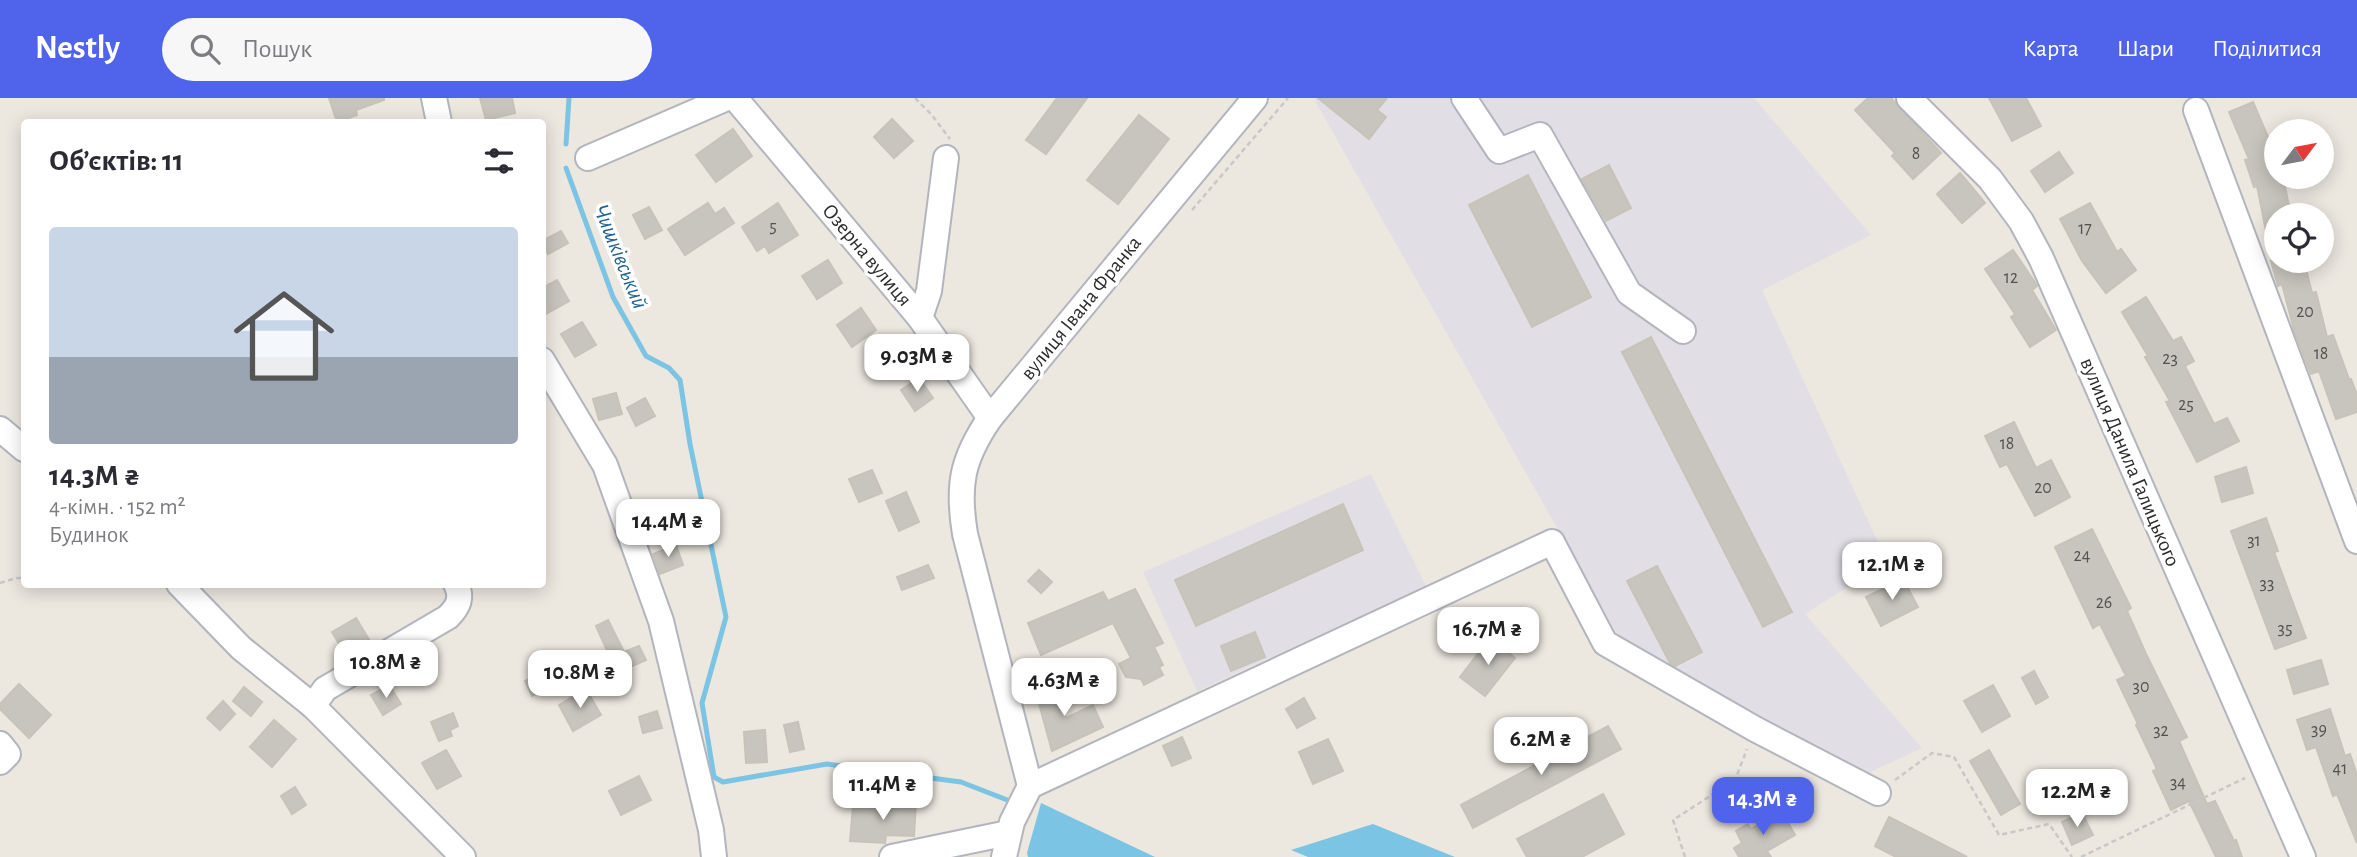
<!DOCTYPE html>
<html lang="uk">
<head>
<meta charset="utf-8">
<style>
  body { margin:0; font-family:"Alegreya Sans",sans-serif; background:#f7f7f7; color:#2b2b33; height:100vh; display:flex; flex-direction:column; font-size:26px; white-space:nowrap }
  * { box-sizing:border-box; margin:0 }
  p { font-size:23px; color:#7c7c81 }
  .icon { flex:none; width:38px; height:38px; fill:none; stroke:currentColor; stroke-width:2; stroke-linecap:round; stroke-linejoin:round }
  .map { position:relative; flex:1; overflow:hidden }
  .details { position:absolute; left:21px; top:21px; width:525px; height:469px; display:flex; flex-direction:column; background:#fff; border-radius:7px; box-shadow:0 4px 18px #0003 }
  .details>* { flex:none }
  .needle { width:46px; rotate:58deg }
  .tools { position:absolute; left:2264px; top:21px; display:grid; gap:14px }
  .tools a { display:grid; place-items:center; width:70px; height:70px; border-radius:50%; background:#fff; box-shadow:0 4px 18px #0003; font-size:35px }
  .price { position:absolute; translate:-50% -60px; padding:0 16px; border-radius:14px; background:#fff; color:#222; font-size:23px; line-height:46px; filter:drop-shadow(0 2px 4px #0008) }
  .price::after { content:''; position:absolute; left:50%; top:42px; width:21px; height:16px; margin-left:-10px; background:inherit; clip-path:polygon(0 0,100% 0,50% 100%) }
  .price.on { background:#4f64ea; color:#fff }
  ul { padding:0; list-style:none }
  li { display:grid; align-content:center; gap:14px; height:371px; padding:0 28px }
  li+li { border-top:2px solid #e1e1e2 }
  li span { display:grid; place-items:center; height:217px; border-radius:7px; color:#555 }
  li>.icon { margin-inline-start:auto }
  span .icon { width:126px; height:126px; fill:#fffc; stroke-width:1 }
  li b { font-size:30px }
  h2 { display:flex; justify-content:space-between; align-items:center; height:84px; padding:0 28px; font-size:30px }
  header { display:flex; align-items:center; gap:42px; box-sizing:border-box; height:98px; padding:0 35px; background:#4f64ea; color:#fff }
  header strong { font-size:33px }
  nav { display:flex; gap:38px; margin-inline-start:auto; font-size:24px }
  .search { width:490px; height:63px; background:#f7f7f7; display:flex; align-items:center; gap:18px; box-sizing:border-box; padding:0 24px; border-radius:38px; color:#7c7c81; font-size:26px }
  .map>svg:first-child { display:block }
</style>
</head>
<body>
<header>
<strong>Nestly</strong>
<div class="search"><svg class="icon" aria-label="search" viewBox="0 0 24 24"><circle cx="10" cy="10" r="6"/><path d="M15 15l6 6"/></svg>Пошук</div>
<nav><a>Карта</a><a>Шари</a><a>Поділитися</a></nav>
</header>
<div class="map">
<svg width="2357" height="759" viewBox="0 0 2357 759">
  <rect width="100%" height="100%" fill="#ece7df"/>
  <g fill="#e1dfe5">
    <path d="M1317,0h437l117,137 -109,55 125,272 -82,52 117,134 -58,27 -245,-138 -304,-536z"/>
    <path d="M1371,376l55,112 -229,105 -54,-119z"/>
  </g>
  <g fill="#7cc4e4">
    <path d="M1041,705l114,54h-127l-1,-4z"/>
    <path d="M1373,726l82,33h-147l-17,-7z"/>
  </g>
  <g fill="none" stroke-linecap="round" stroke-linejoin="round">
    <g stroke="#7cc4e4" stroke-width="5">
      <path d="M566,46l3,-46"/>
      <path d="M566,70l47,129 33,59 23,12 11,12 10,64 36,173 -24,86 12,74 9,5 104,-18 134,18 54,21"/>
    </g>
  </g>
  <g fill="#c8c5be" stroke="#c7c3b9" stroke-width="2">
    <path d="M329,0h55v2l-28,10 1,5 -20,7z"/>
    <path d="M480,0h32l3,15 -29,7z"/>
    <path d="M1057,0h30l-41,56 -20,-14z"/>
    <path d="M1318,0h69l-10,12 9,7 -17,22z"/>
    <path d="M1868,0h23l50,55 -28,26 -21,-23 3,-3 -40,-43z"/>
    <path d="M1989,0h37l15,28 -29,15z"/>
    <path d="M2253,4l21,49 3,-1v27h6l8,38h-14v36h-7l-13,-65 -3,1 -9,-27 4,-1 -20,-47z"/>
    <path d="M1139,17l30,24 -51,65 -31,-24z"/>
    <path d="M892,21l21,22 -19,17 -20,-21z"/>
    <path d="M733,31l19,27 -36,26 -20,-27z"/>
    <path d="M2059,54l14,21 -28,19 -14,-21z"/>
    <path d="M1609,67l22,43 -25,13 -24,-42z"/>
    <path d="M1960,75l25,30 -23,20 -25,-29z"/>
    <path d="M1528,77l63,122 -59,30 -63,-122z"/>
    <path d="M708,105l7,11 9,-6 10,15 -49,32 -17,-26z"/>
    <path d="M778,105l20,32 -29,18 -4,-7 -8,5 -15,-24z"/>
    <path d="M2090,105l27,49 4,-3 15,21 -30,23 -24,-32 -22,-42z"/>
    <path d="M649,109l13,23 -17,9 -12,-24z"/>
    <path d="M561,133l7,12 -20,11 -6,-13z"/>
    <path d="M2013,152l23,34 1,2 -5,4 24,40 -26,17 -19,-30 4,-3 -30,-45z"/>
    <path d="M828,162l14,23 -25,16 -15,-23z"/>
    <path d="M2271,163h33l8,32 4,-1 11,45 6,-2 16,44h2l6,16v17l-21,7 -17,-48 -8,3 -17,-44 -12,-46 -4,2z"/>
    <path d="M557,182l12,21 -27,15v-28z"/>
    <path d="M2146,199l27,44 8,-4 13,24 -9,5 29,58 13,-6 12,23 -42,21 -31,-60 4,-1 -25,-44 3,-1 -26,-44z"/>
    <path d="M861,210l15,22 -24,17 -15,-22z"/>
    <path d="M582,224l14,23 -21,12 -14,-23z"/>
    <path d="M1651,239l141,275 -29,15 -141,-275z"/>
    <path d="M919,280l14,20 -18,13 -14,-21z"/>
    <path d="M616,295l6,21 -23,6 -6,-21z"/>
    <path d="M645,300l10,18 -19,10 -9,-18z"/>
    <path d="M2014,324l22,46 15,-8 19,37 -35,19 -28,-52 -7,3 -15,-31z"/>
    <path d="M2246,369l7,26 -31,9 -7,-25z"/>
    <path d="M872,372l10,23 -23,9 -10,-23z"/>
    <path d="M906,394l13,30 -20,9 -13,-30z"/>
    <path d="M1343,406l20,46 -167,76 -21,-46z"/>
    <path d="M2266,420l12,33 -4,1 32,86 -31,11 -44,-118z"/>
    <path d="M2092,431l39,79 -4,3 19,43 41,83 -8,4 28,63 8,-3 19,40 2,-1 6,17h-26l-27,-56 -18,9 -18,-39 4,-2 -21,-44 2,-1 -21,-44 9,-4 -26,-52 -7,4 -38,-81z"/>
    <path d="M676,447l7,20 -23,9 -7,-20z"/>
    <path d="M928,467l6,13 -32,12 -5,-13z"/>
    <path d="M1657,468l45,86 -27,14 -5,-3 -43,-82z"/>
    <path d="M1039,472l13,12 -11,11 -13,-12z"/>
    <path d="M1903,481l15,28 -37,19 -15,-29z"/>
    <path d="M1135,491l28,54 -9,4 9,18 -4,2 4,8 -19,10 -3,-6 -15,-2 -7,-13 12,-6 -18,-35 -72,32 -13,-32 75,-31 5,9z"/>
    <path d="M356,520l15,25 -24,14 -15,-25z"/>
    <path d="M608,522l16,32 15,-6 7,14 -29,13 -21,-47z"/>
    <path d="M1255,534l10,25 -34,14 -10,-25z"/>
    <path d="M1490,540l25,20 -30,38 -25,-19z"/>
    <path d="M2321,562l7,24 -34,10 -7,-24z"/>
    <path d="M548,572l7,15 -23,11 -7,-15z"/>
    <path d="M2034,573l14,26 -12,7 -14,-26z"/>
    <path d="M1050,580l16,40 27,-13 10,22 -51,24 -18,-66z"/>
    <path d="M19,586l32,31 -22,23 -29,-29v-5z"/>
    <path d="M389,587l12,19 -18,11 -12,-20z"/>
    <path d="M1993,587l17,31 -28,16 -18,-31z"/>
    <path d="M244,589l18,15 -11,14 -18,-15z"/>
    <path d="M586,591l15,26 -28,16 -14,-26z"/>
    <path d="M1304,600l11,20 -18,10 -11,-19z"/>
    <path d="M223,603l12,13 -15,16 -13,-12z"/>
    <path d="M2330,611l15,47 5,-2 7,21v68l-20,-49 -4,2 -17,-49 -9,3 -10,-30z"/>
    <path d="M657,613l5,17 -19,5 -4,-16z"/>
    <path d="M453,615l5,13 -8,4 2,6 -13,5 -8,-19z"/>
    <path d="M274,622l22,19 -24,28 -22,-20z"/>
    <path d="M798,624l6,27 -14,3 -6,-27z"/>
    <path d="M1608,628l13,23 -148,79 -12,-23z"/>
    <path d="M765,632l2,32 -21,1 -2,-31z"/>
    <path d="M1182,639l9,21 -19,8 -9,-20z"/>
    <path d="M1328,641l15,32 -30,13 -14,-32z"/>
    <path d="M446,652l15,26 -24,13 -15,-26z"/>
    <path d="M1989,652l31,54 -19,11 -31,-54z"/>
    <path d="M639,678l12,24 -30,15 -12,-24z"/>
    <path d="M295,689l11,18 -14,9 -11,-18z"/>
    <path d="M1603,696l21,40 -42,23h-55l-10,-18z"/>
    <path d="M882,702l34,3 -2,33 -28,-1 -1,8 -35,-2 3,-35 28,2z"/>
    <path d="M1782,714l13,23 -28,16 4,6h-32l-5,-9 8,-5 -6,-12 12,-7 3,5z"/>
    <path d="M2082,715l11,22 -21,10 -10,-23z"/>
    <path d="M1889,719l78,40h-71l-21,-11z"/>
  </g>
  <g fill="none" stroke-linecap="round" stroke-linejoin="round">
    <defs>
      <g id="minor">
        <path d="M434,0l5,24"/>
        <path d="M735,0l185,220 70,100"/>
        <path d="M1464,0l35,53 41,-16 89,158 54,38"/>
        <path d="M1909,0l81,81 31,42 20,37 262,599"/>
        <path d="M2196,12l161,431"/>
        <path d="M588,60l139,-60"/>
        <path d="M920,220l9,-27 17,-133"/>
        <path d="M542,262l63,105 56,156 50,209 3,27"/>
        <path d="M0,331l24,20"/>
        <path d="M179,486l62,64 72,58 150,151"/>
        <path d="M313,608l12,-17 123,-72c10,-10 15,-19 8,-33"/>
        <path d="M0,646l8,10 -8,8"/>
        <path d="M1030,688l-65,-252c-8,-49 -3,-75 25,-116l265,-320"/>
        <path d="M892,759l116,-24"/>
        <path d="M1004,759l8,-35 18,-36 522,-244 53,101 150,86 123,64"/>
      </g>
    </defs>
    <use href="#minor" stroke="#b3b5be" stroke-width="28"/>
    <g stroke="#c8c8c8" stroke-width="2.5" stroke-dasharray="5 3.5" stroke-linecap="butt">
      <path d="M915,0l16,16 19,25"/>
      <path d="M1192,112l96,-112"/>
      <path d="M0,485l16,-5h8"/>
      <path d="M1895,682l37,-27 22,4 45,78 50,-11 23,33"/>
      <path d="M1685,759l-12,-37 62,-40 12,-31"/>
      <path d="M2081,759l164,-79"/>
    </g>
    <use href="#minor" stroke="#fff" stroke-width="24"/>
  </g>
  <g text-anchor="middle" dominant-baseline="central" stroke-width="7" stroke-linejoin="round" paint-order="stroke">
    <g font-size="18" fill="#535250">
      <text x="1916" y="56">8</text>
      <text x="773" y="129">5</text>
      <text x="2085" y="131">17</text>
      <text x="2011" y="180">12</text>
      <text x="2305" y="214">20</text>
      <text x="2321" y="256">18</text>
      <text x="2170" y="261">23</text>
      <text x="2186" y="307">25</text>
      <text x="2007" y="346">18</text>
      <text x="2043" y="390">20</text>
      <text x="2254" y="443">31</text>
      <text x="2082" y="458">24</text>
      <text x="2267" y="486">33</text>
      <text x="2104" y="505">26</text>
      <text x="2285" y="531">35</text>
      <text x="2141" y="589">30</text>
      <text x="2319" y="632">39</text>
      <text x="2161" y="633">32</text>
      <text x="2340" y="671">41</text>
      <text x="2178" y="685">34</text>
    </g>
    <g font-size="21" fill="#2c2c2c" stroke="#fff">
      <text transform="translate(867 157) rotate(50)">Озерна вулиця</text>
      <text transform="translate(1081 210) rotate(-51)">вулиця Івана Франка</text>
      <text transform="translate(2130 364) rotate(67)">вулиця Данила Галицького</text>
    </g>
    <g font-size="23" font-style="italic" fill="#1a6392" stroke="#fff">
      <text transform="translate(620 159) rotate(68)">Чишківський</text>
    </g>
  </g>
</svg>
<div class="tools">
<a><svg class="needle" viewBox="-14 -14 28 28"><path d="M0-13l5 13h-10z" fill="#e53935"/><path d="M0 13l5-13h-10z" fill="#7c7c81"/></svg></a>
<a><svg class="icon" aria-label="locate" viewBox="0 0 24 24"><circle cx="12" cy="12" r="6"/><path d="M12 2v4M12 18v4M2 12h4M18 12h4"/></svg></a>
</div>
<b class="price" style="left:917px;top:296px">9.03M ₴</b>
<b class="price" style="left:668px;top:461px">14.4M ₴</b>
<b class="price" style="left:1892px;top:504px">12.1M ₴</b>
<b class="price" style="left:1488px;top:569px">16.7M ₴</b>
<b class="price" style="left:386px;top:602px">10.8M ₴</b>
<b class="price" style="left:580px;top:612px">10.8M ₴</b>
<b class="price" style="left:1064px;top:620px">4.63M ₴</b>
<b class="price" style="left:1541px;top:679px">6.2M ₴</b>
<b class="price" style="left:883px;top:724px">11.4M ₴</b>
<b class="price" style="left:2077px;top:731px">12.2M ₴</b>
<b class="price on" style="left:1763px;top:739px">14.3M ₴</b>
<section class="details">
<h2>Об’єктів: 11<svg class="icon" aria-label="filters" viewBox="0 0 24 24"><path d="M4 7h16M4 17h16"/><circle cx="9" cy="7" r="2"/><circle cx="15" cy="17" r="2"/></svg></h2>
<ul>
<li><span style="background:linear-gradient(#c9d6e8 60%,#9aa5b1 0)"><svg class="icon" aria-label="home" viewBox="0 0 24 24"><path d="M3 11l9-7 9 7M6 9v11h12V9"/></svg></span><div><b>14.3M ₴</b><p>4-кімн. · 152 m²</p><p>Будинок</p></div></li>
</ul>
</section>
</div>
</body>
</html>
